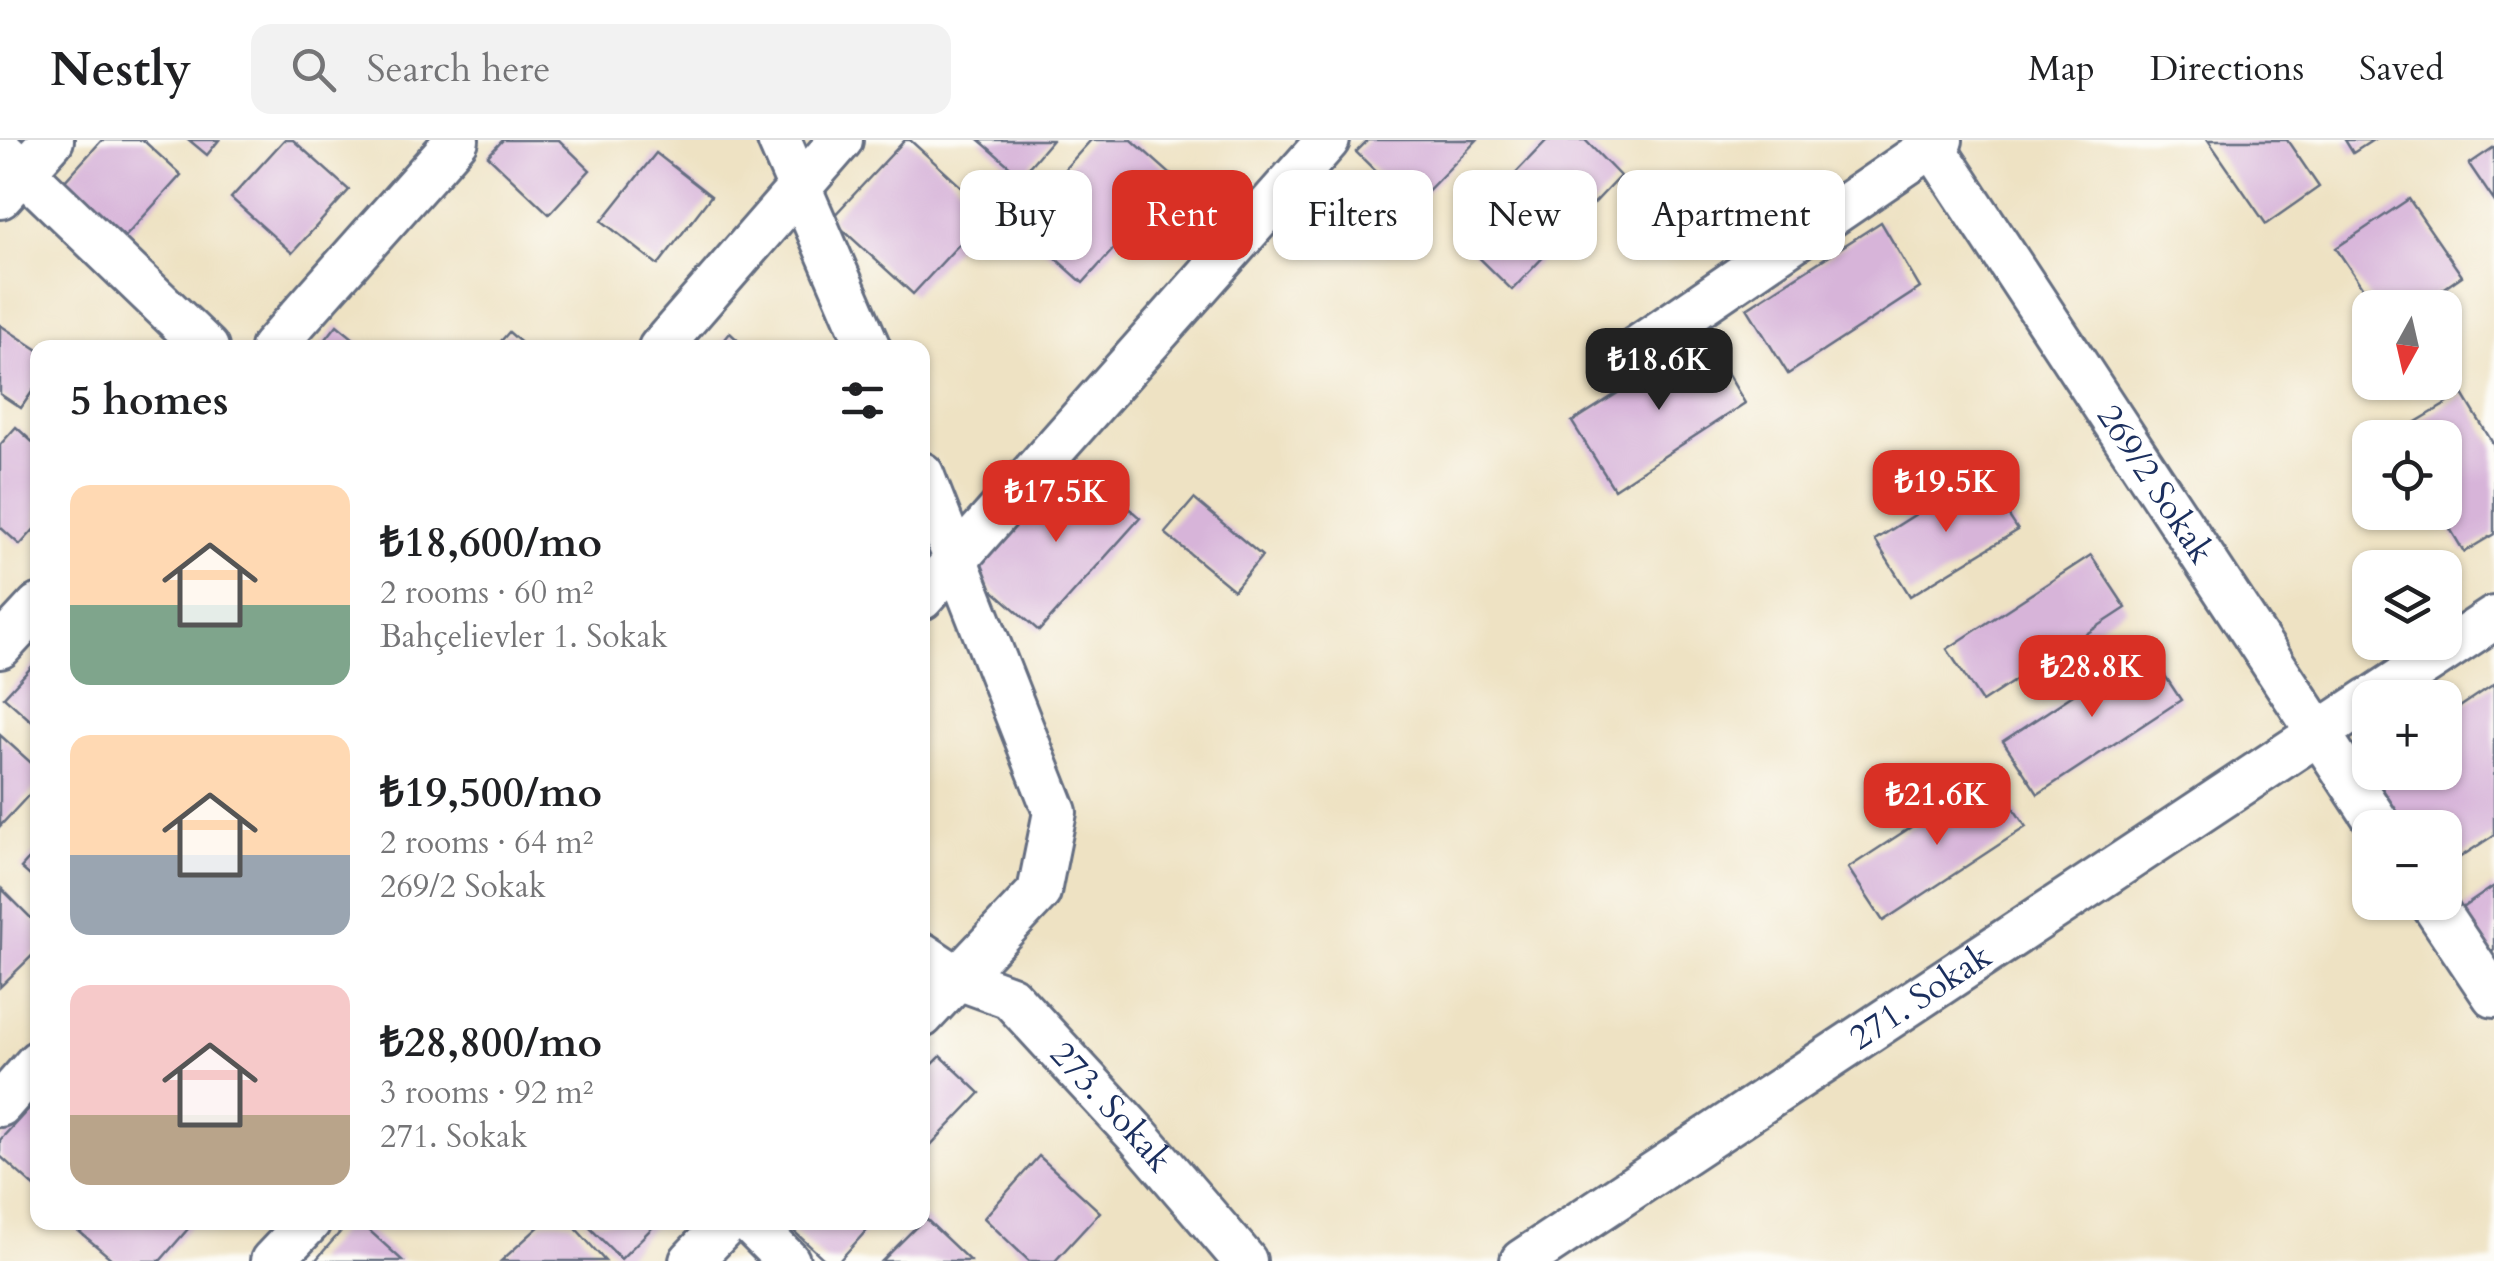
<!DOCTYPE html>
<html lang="en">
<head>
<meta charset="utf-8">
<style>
  body { margin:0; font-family:Cardo,serif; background:#f2f2f2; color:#202124; height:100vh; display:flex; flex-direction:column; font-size:38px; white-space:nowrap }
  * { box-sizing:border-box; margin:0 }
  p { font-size:32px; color:#757577 }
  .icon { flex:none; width:55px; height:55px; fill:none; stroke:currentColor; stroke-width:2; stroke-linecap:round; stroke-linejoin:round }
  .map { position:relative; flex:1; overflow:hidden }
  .panel { position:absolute; left:30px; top:200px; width:900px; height:890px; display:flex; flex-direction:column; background:#fff; border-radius:20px; box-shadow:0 2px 8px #0004 }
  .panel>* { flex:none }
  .guide { position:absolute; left:960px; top:30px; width:950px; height:90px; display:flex; gap:20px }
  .needle { width:65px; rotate:188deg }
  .tools { position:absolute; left:2352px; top:150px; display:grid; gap:20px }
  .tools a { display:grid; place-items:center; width:110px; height:110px; border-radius:20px; background:#fff; box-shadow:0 2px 8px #0004; font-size:50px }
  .price { position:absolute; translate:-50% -85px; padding:0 22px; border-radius:20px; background:#d93025; color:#fff; font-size:32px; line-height:65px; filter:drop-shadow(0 2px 5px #0008) }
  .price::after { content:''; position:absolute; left:50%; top:60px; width:30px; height:22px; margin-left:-15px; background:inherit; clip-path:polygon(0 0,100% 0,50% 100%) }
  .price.current { background:#222; color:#fff }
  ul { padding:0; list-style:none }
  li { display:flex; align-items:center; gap:30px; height:250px; padding:0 40px }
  li span { display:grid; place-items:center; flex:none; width:280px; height:200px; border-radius:20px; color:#555 }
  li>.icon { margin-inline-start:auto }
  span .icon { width:120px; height:120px; fill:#fffc; stroke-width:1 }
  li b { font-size:42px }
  h2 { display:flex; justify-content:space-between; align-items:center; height:120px; padding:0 40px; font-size:42px }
  .tag { padding:0 35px; border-radius:20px; background:#fff; box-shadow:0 2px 8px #0004; font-size:35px; line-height:90px }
  .tag.current { background:#d93025; color:#fff }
  header { display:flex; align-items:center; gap:60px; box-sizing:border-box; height:140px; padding:0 50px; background:#fff; border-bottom:2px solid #e0e0e0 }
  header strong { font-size:48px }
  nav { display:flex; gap:55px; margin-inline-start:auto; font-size:35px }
  .search { width:700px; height:90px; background:#f2f2f2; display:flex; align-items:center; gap:25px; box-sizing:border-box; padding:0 35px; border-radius:20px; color:#757577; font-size:38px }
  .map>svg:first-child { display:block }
</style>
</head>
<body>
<header>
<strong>Nestly</strong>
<div class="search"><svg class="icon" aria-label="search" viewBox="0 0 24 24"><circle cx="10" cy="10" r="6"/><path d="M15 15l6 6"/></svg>Search here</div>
<nav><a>Map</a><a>Directions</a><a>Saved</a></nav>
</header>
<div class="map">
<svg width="2494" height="1121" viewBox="0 0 2494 1121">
  <rect width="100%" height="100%" fill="#fdfcf7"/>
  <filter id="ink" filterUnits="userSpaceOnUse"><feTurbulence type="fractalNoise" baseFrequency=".01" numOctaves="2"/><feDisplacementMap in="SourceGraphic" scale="20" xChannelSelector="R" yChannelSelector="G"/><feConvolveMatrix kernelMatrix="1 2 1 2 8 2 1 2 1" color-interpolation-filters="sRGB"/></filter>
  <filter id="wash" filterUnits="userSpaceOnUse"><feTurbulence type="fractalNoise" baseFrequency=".0048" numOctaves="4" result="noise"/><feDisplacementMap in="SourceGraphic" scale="40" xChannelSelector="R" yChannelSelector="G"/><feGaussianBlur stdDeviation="2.25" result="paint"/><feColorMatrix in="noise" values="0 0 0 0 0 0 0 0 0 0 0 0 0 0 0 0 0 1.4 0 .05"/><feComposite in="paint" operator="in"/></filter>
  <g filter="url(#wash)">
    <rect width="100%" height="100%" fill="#eee2c3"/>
    <g id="blocks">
      <g fill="#d7b4d9">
        <path d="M102,0h41l38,35 -56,62 -61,-55z"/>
        <path d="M189,0h30l-12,15z"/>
        <path d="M284,0h9l56,50 -57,63 -61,-55z"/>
        <path d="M503,0h56l31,30 -41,44 -61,-58z"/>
        <path d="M905,0h5l79,72 -76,82 -82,-75z"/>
        <path d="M979,0h73l-31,36z"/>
        <path d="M1091,0h41l44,39 -93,104 -67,-60z"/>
        <path d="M1368,0h109l-65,67 -56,-55z"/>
        <path d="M1547,0h38l35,36 -108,114 -56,-55z"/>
        <path d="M2208,0h79l32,47 -53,37z"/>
        <path d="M2345,0h28l-20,13z"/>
        <path d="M2494,7v54l-25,-37z"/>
        <path d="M656,13l55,43 -53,69 -56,-44z"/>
        <path d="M2409,59l53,77 -46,32h-40l-40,-60z"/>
        <path d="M1881,82l39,66 -132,86 -41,-66z"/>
        <path d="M0,185l38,25v33l-17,25 -21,-14z"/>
        <path d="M337,185l28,23h-46z"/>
        <path d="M509,192l18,16h-32z"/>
        <path d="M730,193l16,15h-28z"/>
        <path d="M1706,197l39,66 -131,86 -42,-67z"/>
        <path d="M2463,254l31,51v89l-30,18 -24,-40h5v-74h-50l-1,-3z"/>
        <path d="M16,287l22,20v78l-18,20 -20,-18v-82z"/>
        <path d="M1073,319l67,59 -101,113 -67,-59z"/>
        <path d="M1981,333l37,57 -108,66 -35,-56z"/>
        <path d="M1194,359l68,57 -28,34 -69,-57z"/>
        <path d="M2091,415l35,53 -144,94 -35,-53z"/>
        <path d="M2146,507l35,53 -143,94 -35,-53z"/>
        <path d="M38,520v67l-34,-30z"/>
        <path d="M2494,544v151l-49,32v-39h-44l-37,-56 6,-5v5h75v-55z"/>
        <path d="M0,595l38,34v16l-38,41z"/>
        <path d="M1991,635l35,52 -143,94 -35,-53z"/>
        <path d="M38,709v34l-17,-15z"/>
        <path d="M2494,746v64l-4,3 -31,-43z"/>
        <path d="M2,749l36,36v25l-38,37z"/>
        <path d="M941,916l39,37 -58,61v-79z"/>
        <path d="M38,959v91l-38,-34v-16z"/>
        <path d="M1039,1016l61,56 -45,49h-26l-45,-43z"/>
        <path d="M925,1078l45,43h-88z"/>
        <path d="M78,1082h116l-34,39h-46l-40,-34z"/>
        <path d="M349,1082h11l43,39h-88z"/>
        <path d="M544,1082h26l35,39h-104z"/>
        <path d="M584,1082h74l-37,37z"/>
        <path d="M784,1082h90l-35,39h-13z"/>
      </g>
    </g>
  </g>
  <g filter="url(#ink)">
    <use href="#blocks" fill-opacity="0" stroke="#656e81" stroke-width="2.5"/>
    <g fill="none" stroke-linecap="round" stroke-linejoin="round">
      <defs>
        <g id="minor">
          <path d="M779,0l90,208"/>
          <path id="s1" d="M1929,0l452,688"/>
          <path d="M0,9l207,199"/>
          <path d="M0,57l52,-57"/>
          <path d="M272,208l185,-208"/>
          <path d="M660,208l181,-208"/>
          <path d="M1615,223l326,-223"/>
          <path d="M922,334l133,338 -16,80 -117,124"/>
          <path d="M922,458l406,-458"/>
          <path d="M0,507l38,-41"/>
          <path d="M2373,558l121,-80"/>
          <path d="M2431,762l63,94"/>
          <path id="s2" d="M922,814l36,24 52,19 128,139 107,125"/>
          <path d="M0,965l38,-43"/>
          <path d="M749,1082l39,39"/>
          <path d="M272,1121l37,-39"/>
          <path d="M691,1121l37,-39"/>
          <path id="s3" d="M1522,1121l848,-562"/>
        </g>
      </defs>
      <use href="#minor" stroke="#656e81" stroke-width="48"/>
      <use href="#minor" stroke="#fff" stroke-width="42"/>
    </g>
  </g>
  <g text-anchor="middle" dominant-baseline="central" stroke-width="9" stroke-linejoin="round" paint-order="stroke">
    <g font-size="35" fill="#1b2f5e" stroke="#fdfcf7">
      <text stroke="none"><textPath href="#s1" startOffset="412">269/2 Sokak</textPath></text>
      <text stroke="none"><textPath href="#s3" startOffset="478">271. Sokak</textPath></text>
      <text stroke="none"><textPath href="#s2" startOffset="248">273. Sokak</textPath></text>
    </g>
  </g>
</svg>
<div class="tools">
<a><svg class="needle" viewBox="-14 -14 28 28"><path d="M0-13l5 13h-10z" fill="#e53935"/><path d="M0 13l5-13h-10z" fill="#757577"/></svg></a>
<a><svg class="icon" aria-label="locate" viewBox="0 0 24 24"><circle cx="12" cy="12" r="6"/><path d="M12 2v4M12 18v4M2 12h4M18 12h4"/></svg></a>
<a><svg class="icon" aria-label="layers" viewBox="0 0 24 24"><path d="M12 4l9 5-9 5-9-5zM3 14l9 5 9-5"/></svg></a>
<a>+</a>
<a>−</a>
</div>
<b class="price current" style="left:1659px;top:273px">₺18.6K</b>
<b class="price" style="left:1946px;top:395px">₺19.5K</b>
<b class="price" style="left:1056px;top:405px">₺17.5K</b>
<b class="price" style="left:2092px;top:580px">₺28.8K</b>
<b class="price" style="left:1937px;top:708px">₺21.6K</b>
<div class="guide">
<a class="tag">Buy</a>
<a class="tag current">Rent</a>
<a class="tag">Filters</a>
<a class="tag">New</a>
<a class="tag">Apartment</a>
</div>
<section class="panel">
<h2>5 homes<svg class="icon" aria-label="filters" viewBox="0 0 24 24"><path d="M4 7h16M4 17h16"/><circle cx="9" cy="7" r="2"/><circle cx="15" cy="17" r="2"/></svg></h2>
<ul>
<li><span style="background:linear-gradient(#ffd9b3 60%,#7fa58c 0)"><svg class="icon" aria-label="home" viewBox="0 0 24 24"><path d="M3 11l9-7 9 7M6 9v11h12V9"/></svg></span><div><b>₺18,600/mo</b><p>2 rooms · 60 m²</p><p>Bahçelievler 1. Sokak</p></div></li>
<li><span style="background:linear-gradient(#ffd9b3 60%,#9aa5b1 0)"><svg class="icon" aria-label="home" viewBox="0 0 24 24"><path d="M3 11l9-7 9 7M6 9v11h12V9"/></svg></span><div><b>₺19,500/mo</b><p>2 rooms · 64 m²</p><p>269/2 Sokak</p></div></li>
<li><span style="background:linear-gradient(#f6c9c9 65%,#b9a48a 0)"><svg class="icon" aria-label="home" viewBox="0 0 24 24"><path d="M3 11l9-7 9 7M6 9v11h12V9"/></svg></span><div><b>₺28,800/mo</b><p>3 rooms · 92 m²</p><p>271. Sokak</p></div></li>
</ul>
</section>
</div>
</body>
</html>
